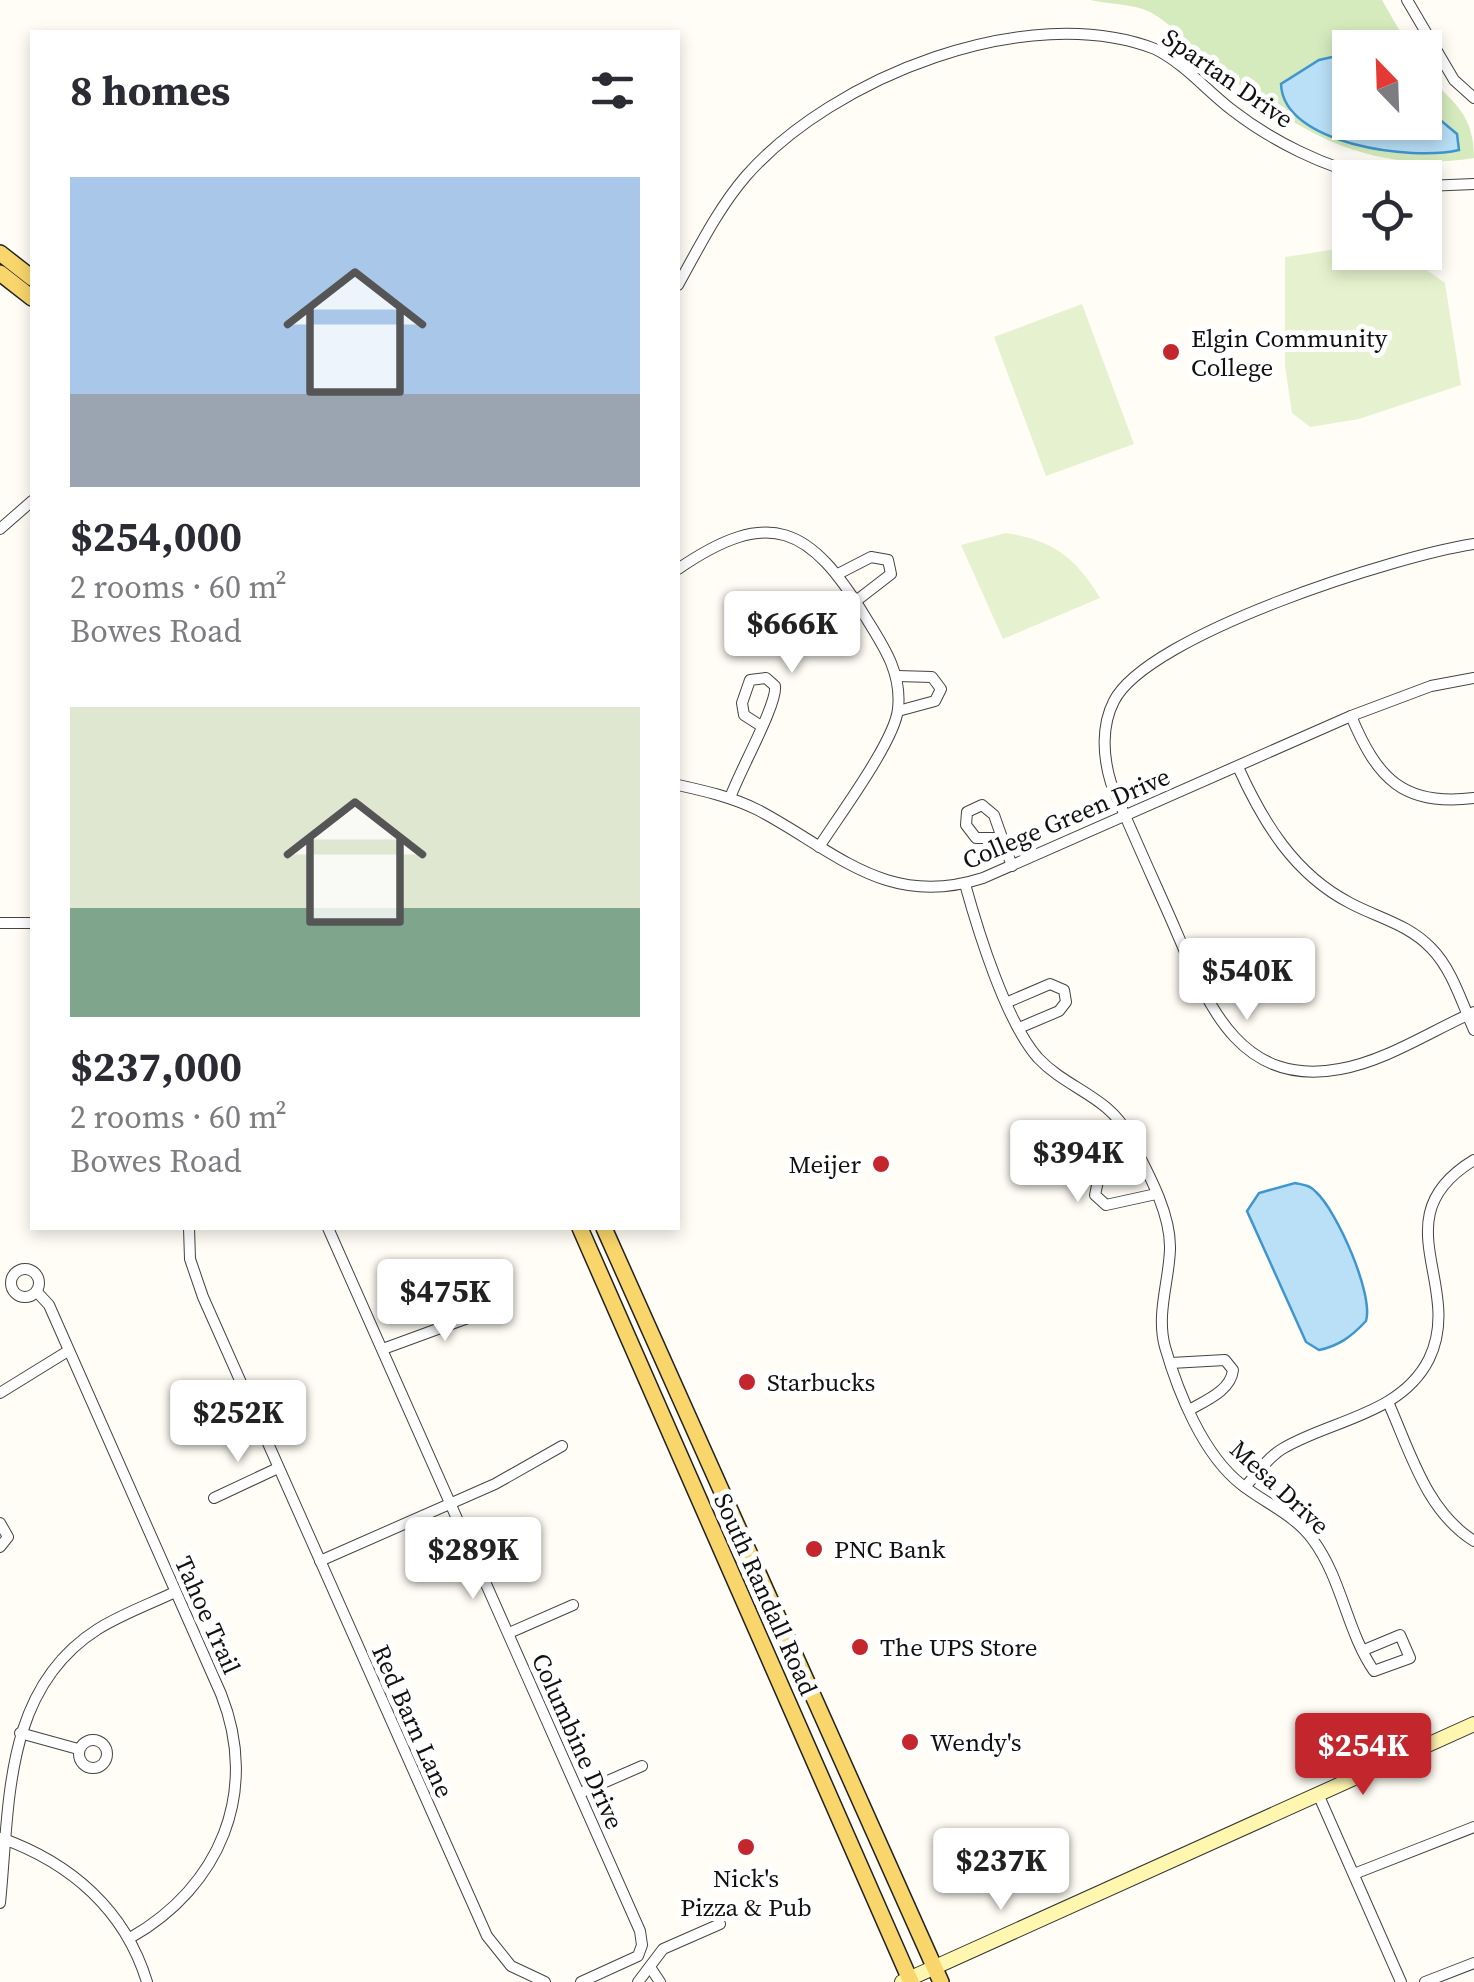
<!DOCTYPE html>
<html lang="en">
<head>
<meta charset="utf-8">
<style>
  body { margin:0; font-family:"Source Serif 4",serif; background:#f2f2f3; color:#2b2b33; height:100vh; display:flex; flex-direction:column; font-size:38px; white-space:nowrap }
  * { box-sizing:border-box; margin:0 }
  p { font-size:32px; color:#7c7c81 }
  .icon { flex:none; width:55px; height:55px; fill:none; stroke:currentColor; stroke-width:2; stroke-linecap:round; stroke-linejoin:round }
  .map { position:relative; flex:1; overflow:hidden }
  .sheet { position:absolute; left:30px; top:30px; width:650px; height:1200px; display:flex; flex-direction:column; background:#fff; border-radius:0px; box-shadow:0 5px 15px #0003 }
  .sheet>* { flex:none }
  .needle { width:65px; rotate:337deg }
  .buttons { position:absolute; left:1332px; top:30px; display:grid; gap:20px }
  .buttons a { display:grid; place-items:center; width:110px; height:110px; border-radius:0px; background:#fff; box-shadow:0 5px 15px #0003; font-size:50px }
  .price { position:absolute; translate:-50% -85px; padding:0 22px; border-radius:10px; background:#fff; color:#222; font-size:32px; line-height:65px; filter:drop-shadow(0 2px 5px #0008) }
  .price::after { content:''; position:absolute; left:50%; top:60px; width:30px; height:22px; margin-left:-15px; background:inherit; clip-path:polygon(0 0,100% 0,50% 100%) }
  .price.selected { background:#c4262e; color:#fff }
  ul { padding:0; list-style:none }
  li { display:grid; align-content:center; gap:20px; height:530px; padding:0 40px }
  li span { display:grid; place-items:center; height:310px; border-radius:0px; color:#555 }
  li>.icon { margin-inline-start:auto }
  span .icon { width:180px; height:180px; fill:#fffc; stroke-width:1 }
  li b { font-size:42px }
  h2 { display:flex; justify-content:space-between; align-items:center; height:120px; padding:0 40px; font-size:42px }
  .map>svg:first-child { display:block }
</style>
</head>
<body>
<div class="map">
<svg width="1474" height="1982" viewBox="0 0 1474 1982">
  <rect width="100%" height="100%" fill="#fffdf5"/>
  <path fill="#d5ebbd" d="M1090,0h292l27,47 -59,1v74h75v-49c29,30 49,41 49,85 -111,18 -182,-30 -264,-97 -19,-15 -39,-38 -60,-49 -16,-8 -42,-8 -60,-12z"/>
  <g fill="#e6f2cf">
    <path d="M1350,247v5l53,1 42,30 16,102 -102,34 -49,8 -18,-14 -7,-47v-109z"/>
    <path d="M1082,304l52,140 -88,32 -52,-139z"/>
    <path d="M1006,533c47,7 70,25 94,65l-97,41 -42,-94z"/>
  </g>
  <g fill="#b9e0f7" stroke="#3f96cf" stroke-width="2.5">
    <path d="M1350,53v69h75v-25l14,22 18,15 2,16c-46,11 -176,-5 -178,-66l38,-24z"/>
    <path d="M1295,1183c9,2 15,2 21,9 21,19 58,103 50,129 -14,15 -27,25 -47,29l-13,-8 -59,-131 12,-18z"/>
  </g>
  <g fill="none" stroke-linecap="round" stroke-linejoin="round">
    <defs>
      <g id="minor">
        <path d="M1407,0l47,80 20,18"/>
        <path d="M1425,186l49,-2"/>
        <path d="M678,285c20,-36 41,-78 68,-109 87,-99 282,-176 409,-127 30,15 51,41 77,61 40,31 94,58 143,68"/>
        <path d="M0,529l32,-28"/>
        <path d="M1474,544c-75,11 -326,90 -360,157 -13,25 -11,56 -3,82 19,45 39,89 59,134 34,77 64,172 170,152 46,-8 91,-38 134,-57"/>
        <path d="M678,569c92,-63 132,-43 188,49 18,29 36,55 32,91 -3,32 -60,108 -79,138"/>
        <path d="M838,574l33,-17 17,3 3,14 -35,27"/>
        <path d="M897,676l35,1 9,12 -6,12 -37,10"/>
        <path d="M1351,716c26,62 52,91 123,82"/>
        <path d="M1238,767c25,55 56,107 112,136 28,15 58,21 81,45 21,21 31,55 43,82"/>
        <path d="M678,785c27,6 54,12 80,25 79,42 129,99 225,68l368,-162 80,-30 43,-8"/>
        <path d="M730,798c9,-26 48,-95 45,-112l-9,-8 -16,2 -8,23 2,12 14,9"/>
        <path d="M1002,838h-26l-10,-13 1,-13 15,-7 12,10 18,51"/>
        <path d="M965,884c13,47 41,138 73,174 29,31 71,38 91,78 17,33 42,76 41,113 -1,33 -14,65 -5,98 13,45 38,108 77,138 23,18 53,30 71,55 29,39 34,92 61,131l36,-13 -10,-23 -36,15"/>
        <path d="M0,923h32"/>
        <path d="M1008,1002l42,-18 14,6 2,12 -7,9 -40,17"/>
        <path d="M1138,1154l-40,27 -3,14 11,10 50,-11"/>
        <path d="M189,1228l1,31 13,38 284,639 24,30 34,16"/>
        <path d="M328,1228l312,703 2,14 -4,11 -57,26"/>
        <circle cx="25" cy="1283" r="14"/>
        <path d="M37,1292l12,13 172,389c39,98 -1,193 -91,244"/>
        <path d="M383,1349l112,-41"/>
        <path d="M1171,1363l54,-3 8,10c-2,20 -26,30 -42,39"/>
        <path d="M0,1393l68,-42"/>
        <path d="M1388,1402c22,49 38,109 86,139"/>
        <path d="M1245,1487c12,-13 21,-28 37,-38 48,-29 119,-34 147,-90 36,-74 -49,-142 45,-199"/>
        <path d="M214,1498l64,-30"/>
        <path d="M0,1523l8,14 -8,10"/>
        <path d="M320,1561l175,-77 67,-38"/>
        <path d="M509,1633l64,-28"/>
        <path d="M20,1733l58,16"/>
        <circle cx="93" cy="1754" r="14"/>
        <path d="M580,1793l62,-27"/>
        <path d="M1318,1794l83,188"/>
        <path d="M1,1838c70,25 124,72 146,144"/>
        <path d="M1354,1874l120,-47"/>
        <path d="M0,1903c10,-99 3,-214 98,-274 24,-15 52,-25 77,-37"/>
        <path d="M650,1967l10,15"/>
        <path d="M638,1982l25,-33 57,-25"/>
        <path d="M1425,1982l49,-19"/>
      </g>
      <path id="secondary" d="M902,1982l572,-258"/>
      <g id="primary">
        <path d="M0,253l32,25"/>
        <path d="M0,273l32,25"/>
        <path d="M580,1228l331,754"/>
        <path d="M604,1228l337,754"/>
      </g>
    </defs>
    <use href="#minor" stroke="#444" stroke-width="12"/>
    <use href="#secondary" stroke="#333" stroke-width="16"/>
    <use href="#primary" stroke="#222" stroke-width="18"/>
    <use href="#minor" stroke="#fff" stroke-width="10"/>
    <use href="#secondary" stroke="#fff6b0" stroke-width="14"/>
    <use href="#primary" stroke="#f9d66b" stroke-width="15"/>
  </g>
  <g fill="#c4262e" stroke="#fff" stroke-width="4">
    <circle cx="1171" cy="352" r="10"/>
    <circle cx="881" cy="1164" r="10"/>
    <circle cx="747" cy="1382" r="10"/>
    <circle cx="814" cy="1549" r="10"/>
    <circle cx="860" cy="1647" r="10"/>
    <circle cx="910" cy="1742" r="10"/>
    <circle cx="746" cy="1847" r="10"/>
  </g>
  <g text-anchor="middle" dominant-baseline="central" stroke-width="10" stroke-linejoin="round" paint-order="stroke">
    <g font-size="25" fill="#111" stroke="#fff">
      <text transform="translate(1228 78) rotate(35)">Spartan Drive</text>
      <text transform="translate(1066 818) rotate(-23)">College Green Drive</text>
      <text transform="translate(1280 1487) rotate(43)">Mesa Drive</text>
      <text transform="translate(766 1594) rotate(66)">South Randall Road</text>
      <text transform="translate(208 1615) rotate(66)">Tahoe Trail</text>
      <text transform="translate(413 1721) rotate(66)">Red Barn Lane</text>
      <text transform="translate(578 1741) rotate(66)">Columbine Drive</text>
    </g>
    <g font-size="25" fill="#111" stroke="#fff" text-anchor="start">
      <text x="1191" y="338">Elgin Community<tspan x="1191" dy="29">College</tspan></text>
      <text x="861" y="1164" text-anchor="end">Meijer</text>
      <text x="767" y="1382">Starbucks</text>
      <text x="834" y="1549">PNC Bank</text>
      <text x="880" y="1647">The UPS Store</text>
      <text x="930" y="1742">Wendy's</text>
      <text x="746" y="1878" text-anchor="middle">Nick's<tspan x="746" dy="29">Pizza &amp; Pub</tspan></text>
    </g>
  </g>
</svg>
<div class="buttons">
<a><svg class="needle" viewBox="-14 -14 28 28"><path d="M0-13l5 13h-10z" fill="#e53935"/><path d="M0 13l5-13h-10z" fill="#7c7c81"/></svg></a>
<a><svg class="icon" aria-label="locate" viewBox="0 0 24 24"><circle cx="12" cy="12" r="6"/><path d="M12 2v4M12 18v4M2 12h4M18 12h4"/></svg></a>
</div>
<b class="price" style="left:792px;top:676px">$666K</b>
<b class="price" style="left:1247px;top:1023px">$540K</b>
<b class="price" style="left:1078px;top:1205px">$394K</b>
<b class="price" style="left:445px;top:1344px">$475K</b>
<b class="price" style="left:238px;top:1465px">$252K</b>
<b class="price" style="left:473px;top:1602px">$289K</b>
<b class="price selected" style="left:1363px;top:1798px">$254K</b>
<b class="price" style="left:1001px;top:1913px">$237K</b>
<section class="sheet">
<h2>8 homes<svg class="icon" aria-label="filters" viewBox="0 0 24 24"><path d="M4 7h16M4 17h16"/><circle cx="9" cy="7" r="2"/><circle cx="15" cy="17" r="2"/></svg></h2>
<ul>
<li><span style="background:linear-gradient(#a9c7e8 70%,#9aa5b1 0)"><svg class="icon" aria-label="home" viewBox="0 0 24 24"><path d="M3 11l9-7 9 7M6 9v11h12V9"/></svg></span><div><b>$254,000</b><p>2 rooms · 60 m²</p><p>Bowes Road</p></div></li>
<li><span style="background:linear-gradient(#dfe7d0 65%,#7fa58c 0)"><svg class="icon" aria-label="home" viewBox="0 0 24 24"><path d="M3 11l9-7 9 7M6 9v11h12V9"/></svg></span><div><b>$237,000</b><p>2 rooms · 60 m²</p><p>Bowes Road</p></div></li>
</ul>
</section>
</div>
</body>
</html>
